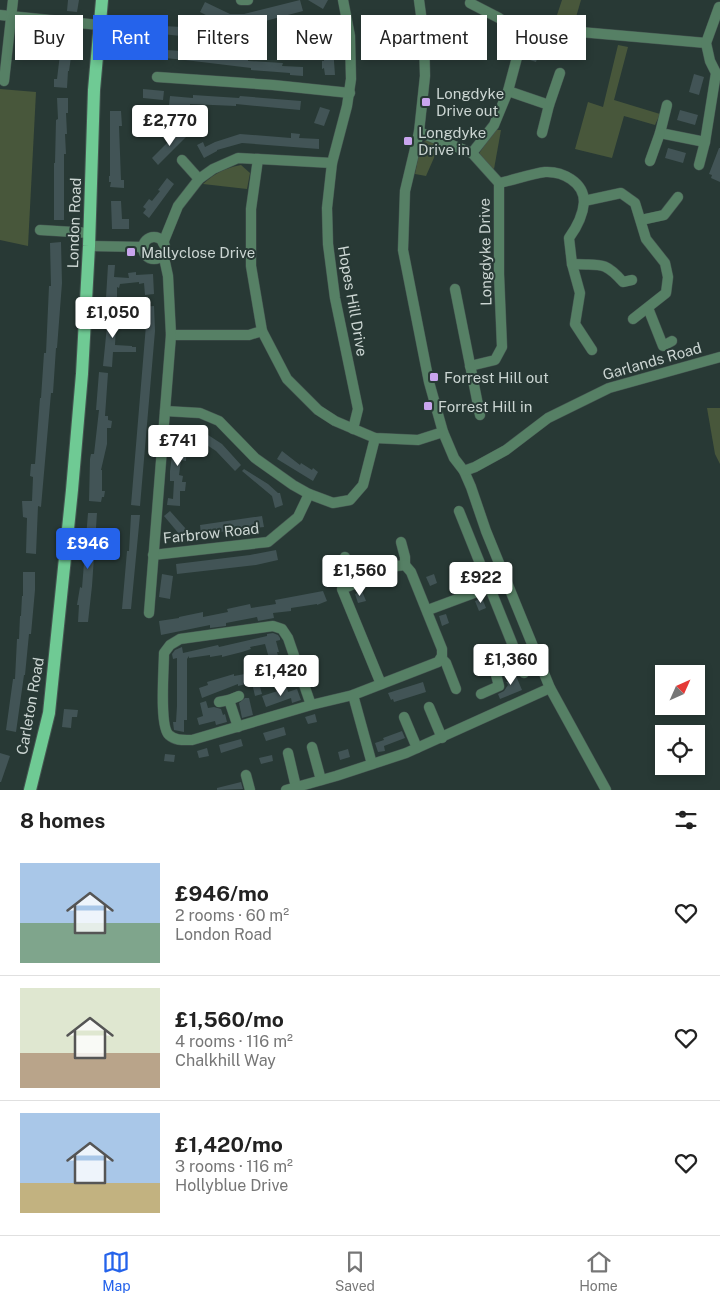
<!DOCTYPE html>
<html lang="en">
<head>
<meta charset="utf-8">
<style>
  body { margin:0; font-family:"Public Sans",sans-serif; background:#f6f6f6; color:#222; height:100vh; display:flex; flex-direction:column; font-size:19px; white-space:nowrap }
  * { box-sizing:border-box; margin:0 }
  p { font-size:16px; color:#767676 }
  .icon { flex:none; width:28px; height:28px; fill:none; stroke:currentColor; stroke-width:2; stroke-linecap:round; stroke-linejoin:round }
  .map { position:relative; height:790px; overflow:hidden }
  .panel { display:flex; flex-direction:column; background:#fff; flex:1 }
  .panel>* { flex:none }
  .top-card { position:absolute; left:15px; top:15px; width:690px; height:45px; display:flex; gap:10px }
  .needle { width:32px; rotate:45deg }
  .controls { position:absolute; left:655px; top:665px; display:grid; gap:10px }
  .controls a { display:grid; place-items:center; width:50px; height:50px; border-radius:0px; background:#fff; box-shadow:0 2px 8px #0003; font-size:25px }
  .price { position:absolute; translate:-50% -42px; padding:0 11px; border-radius:5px; background:#fff; color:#222; font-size:16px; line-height:32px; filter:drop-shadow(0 1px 2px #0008) }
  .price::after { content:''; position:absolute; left:50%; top:30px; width:15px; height:11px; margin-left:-8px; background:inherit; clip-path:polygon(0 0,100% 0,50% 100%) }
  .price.on { background:#2563eb; color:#fff }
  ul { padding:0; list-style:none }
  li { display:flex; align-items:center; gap:15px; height:125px; padding:0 20px }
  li+li { border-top:1px solid #e0e0e0 }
  li span { display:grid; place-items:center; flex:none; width:140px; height:100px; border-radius:0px; color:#555 }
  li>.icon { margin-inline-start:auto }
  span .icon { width:60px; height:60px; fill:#fffc; stroke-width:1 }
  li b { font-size:21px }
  h2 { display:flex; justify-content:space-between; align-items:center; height:60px; padding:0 20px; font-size:21px }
  .tag { padding:0 18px; border-radius:0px; background:#fff; box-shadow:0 2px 8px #0003; font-size:18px; line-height:45px }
  .tag.on { background:#2563eb; color:#fff }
  .dock { display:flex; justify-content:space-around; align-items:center; height:70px; border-top:1px solid #e0e0e0; background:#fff; font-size:14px; color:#767676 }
  .dock a { display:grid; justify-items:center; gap:2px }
  .dock .on { color:#2563eb }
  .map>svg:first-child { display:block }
</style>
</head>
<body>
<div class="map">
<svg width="720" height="790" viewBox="0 0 720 790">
  <rect width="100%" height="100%" fill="#283935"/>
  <g fill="#48573b">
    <path d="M562,0h19l-7,24h-20z"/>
    <path d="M618,45l10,2 -14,53 46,14 -5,11 -31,-9 -12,42 -37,-9 13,-47 15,5z"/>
    <path d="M0,89l36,3 -8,154 -28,-6z"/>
    <path d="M495,130h6l-7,39 -5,-3 -9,-11v-3z"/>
    <path d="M428,140l12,4 -14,32 -11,-2 6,-31z"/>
    <path d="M241,165l9,8 -3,16 -44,-5c12,-11 22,-16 38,-19z"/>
    <path d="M707,408h13v56l-5,-10z"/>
  </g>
  <g fill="#425456">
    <path d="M68,0h11l-2,12 -10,-1z"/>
    <path d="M300,0l3,11 -60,16 -16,-1 -27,-14 5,-10 25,12h14z"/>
    <path d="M308,0h20l-5,9z"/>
    <path d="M331,19l4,56h-10l-1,-7 -2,1v-8h2l-3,-41z"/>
    <path d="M163,26l19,1 -1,9 -19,-2z"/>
    <path d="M63,29l12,1 -6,41h-1l-1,17 -13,-1v-8h3z"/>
    <path d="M36,30l5,6 -14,13 -6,-6z"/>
    <path d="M153,49l55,4v2l40,4v2l35,2 -1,3 21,1v9l-13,-1v-2l-39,-3v-2l-66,-8 -20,-2v2l-13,-1z"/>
    <path d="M530,50l9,3 -3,9 -9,-3z"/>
    <path d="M694,74l10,3 -5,18 -10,-3z"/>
    <path d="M143,89l21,2 -1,9 -20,-2z"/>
    <path d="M193,95l46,3 1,-2 61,5 -1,9 -64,-6v2l-46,-2v2l-21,-1 1,-9 23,2z"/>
    <path d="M57,98h11v15h-2l1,21h-2l1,20h-2v66h-10v-57h1l1,-43 2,-1z"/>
    <path d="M320,107l10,3 -6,16 -10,-3z"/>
    <path d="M680,110l18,5 -3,10 -18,-5z"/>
    <path d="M110,111h11l1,15h-3l2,54h3v8l-14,-1 1,-5h-2v-6h1z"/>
    <path d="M181,129l6,7 -29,29 -6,-7z"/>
    <path d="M291,133l9,1 -1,4 20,1v10l-77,-6 -25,7v1l-13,7 -7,-13 6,-3 2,5 10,-5 25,-8 51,4z"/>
    <path d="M668,148l18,5 -3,10 -18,-5z"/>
    <path d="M719,148h1v34l-9,-4 1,-3 -3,-1z"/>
    <path d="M167,178l7,6 -25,34 -6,-5 3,-4 -3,-2 6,-8 3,2 8,-10 -2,-1z"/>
    <path d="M111,201h10l1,18h7v10h-17z"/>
    <path d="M61,242l1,41 -5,65h-1l-3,45h-2l-10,114 -3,-1 -2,48 -10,-1 1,-35 -4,-1 -1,-16h10l1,-24 -3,-1 1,-12h4l5,-66h1l3,-45h2l3,-67h2l-1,-43z"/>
    <path d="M108,265h7l-1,12 15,1 -1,-5 8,-1v3l17,-1 1,20 -9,1 -1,-12 -5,1v-2l-19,2 -1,4 -2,-1v10l-11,1z"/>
    <path d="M154,306l1,25 -15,175 -9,-1 15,-180h-3v-10l-15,-2v-5z"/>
    <path d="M117,308l-2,37 17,1v1h4v5h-23l-1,15 -9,-1 4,-40 -1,-17z"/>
    <path d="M99,372l9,1 -3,43h3v4l4,1 -1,7h-4v16l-6,26h1v21h3l-1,6h-2l-1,5 -12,-1 1,-42 1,-5h3l5,-44h-3z"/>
    <path d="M175,430l9,1 -1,7 4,1 -1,22 -5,-1 -2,15 4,1 -1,6h4l-1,9h-5v15l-13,-1 1,-7 5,1 1,-18h-4v-10z"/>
    <path d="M205,433l17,11 19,21 -6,6 -19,-20 -15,-10z"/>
    <path d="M282,451l18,14 1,-2 11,7 1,-2 5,4 -5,9 -36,-22z"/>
    <path d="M244,469l24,15 10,9h2l3,12 -8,3 -3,-12 -30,-25z"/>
    <path d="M170,511l16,18 -6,6 -16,-19z"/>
    <path d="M88,513h9l-5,73 -4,36h-10l1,-17h-2l3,-18 2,1z"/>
    <path d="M131,515h9l-9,94h-9l5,-58h2z"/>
    <path d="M262,516l2,11 -63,7 -1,-9z"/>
    <path d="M276,550l2,10 -22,5 -79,9 -1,-10 74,-9z"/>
    <path d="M473,569l3,10 -7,3 -4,-10z"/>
    <path d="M23,572h12v18l-4,44h-2l-4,41h-1l-8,57 -10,-2 7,-51h2l2,-40h2l1,-23h1l1,-20h1z"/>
    <path d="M162,574l11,2 -3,23 -11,-2z"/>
    <path d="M434,574l3,9 -7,3 -4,-9z"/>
    <path d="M323,591l4,10 -10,4v-1l-26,4v3l-18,2 1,5 -16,3 -1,-4 -31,6v3l-16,2v-3l-49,10 -2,-14 20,-3v-1l24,-5v5l25,-5 -1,-3 23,-5 1,4 25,-4 -1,-4z"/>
    <path d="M362,591l4,10 -8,2 -3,-9z"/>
    <path d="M482,598l4,10 -7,3 -4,-10z"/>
    <path d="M446,614l3,9 -7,3 -3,-10z"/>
    <path d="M273,633l5,2 2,3v2l-4,1 3,11h-2l4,15 3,-1 3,10 -10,3 -3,-11 -2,1 -7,-25 -15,3 1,2 -9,3 -20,5v-2l-12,2v-2l-21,3v-2l-2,3v61h-3v12l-10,-2 -1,-8h3l1,-16v-48l-4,1 -1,-5 3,-4 7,-3 1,6 35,-8 1,2 48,-11v-2z"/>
    <path d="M514,671l8,19 -22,9 -2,-5 6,-3 4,-6 -2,-3h2l-3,-8z"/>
    <path d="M256,672l6,22 -7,2 -3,-13h-2l-12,3v-2l-36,14 -3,-10 9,-3 -1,-3 27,-8v2z"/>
    <path d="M423,682l3,10 -32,10 -1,-3 -2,1 -3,-7z"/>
    <path d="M287,688l1,4 9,-3 4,11 -9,3 -1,-5 -25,9 -4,-11z"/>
    <path d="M245,698h4l4,17 -11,3 -3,-15z"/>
    <path d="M206,701l2,7 6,-1 7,2 2,6 2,-1 2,8 -11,3 -1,-4 -16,4 -2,-7 6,-2 -3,-13z"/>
    <path d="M64,709l14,1 -1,7h-5l-1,11 -9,-1z"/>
    <path d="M315,714l2,8 -9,2 -3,-7z"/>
    <path d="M284,727l2,8 -20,6 -3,-8z"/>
    <path d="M402,731l3,7 -21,8 1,5 -7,1 -3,-9 9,-3 -1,-2z"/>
    <path d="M241,739l2,7 -22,7 -2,-8z"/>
    <path d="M207,748l2,8 -10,2 -2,-7z"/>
    <path d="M348,749l2,8 -10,3 -2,-8z"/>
    <path d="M0,753l10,3 -9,26h-1z"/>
    <path d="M165,754l10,1 -1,7 -10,-1z"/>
    <path d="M272,755l1,6 -12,3 -2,-6z"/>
    <path d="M241,782l2,7 -26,1v-2z"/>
  </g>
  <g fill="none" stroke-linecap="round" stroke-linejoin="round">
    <defs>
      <g id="minor">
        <path d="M241,0h7"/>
        <path d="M343,0l7,36 1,43 -4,27 -15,57 -5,45 1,36 7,54 23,111 -5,20"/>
        <path d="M419,0l5,37 1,39 -6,56 -14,59 -2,59 26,132 14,50 11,26 10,13 7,16 15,44 64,157 56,102"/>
        <path d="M470,3l29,15 24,17"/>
        <path d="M0,15l99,10"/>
        <path d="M157,77l116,8 77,8"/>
        <path d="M4,81l9,-81"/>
        <path d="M508,91l41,14"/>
        <path d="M667,105l-7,28 45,9"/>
        <path d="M419,132l53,21 27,30v91l3,73 -7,13 -25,6"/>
        <path d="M542,133l7,-28 11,-32"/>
        <path d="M472,153l22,-28 14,-34 15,-56 23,-6 160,14"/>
        <path d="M258,159l-7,50v57l11,65 25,48 31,31 17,11 40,17 43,2 25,-8"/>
        <path d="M182,160l17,19"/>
        <path d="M650,161l10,-28"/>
        <path d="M699,165l6,-23 11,-69 -6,-12 -4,-18 13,-36"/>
        <path d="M499,183c15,-3 31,-9 46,-11 17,-1 39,10 39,30 -1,13 -7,25 -15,36l3,26 8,29 -5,31 17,26"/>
        <path d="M584,201l37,-8 14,10 11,36 19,24 3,14 -2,16 -33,26"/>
        <path d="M641,220l23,-5 14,-18"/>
        <path d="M40,230l50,3"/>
        <circle cx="154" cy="248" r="11"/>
        <path d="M163,243l15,-37 21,-27 14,-10 25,-11 94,5"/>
        <path d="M89,246l55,1"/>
        <path d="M572,264c27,2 31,-5 51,18l9,-2"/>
        <path d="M455,289l25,126"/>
        <path d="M648,308l15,38 9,-5"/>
        <path d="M171,335h78l13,-4"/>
        <path d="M165,411l35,2 19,8 36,37 38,27 16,9 24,9 17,-3 13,-15 12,-47"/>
        <path d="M464,471l11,-4 31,-17 42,-32 61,-30 111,-31"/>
        <path d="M459,511l65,162"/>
        <path d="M401,542l4,15v8"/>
        <path d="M153,555l115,-13 30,-25 11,-23"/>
        <path d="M345,557l10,27"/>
        <path d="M428,610l78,-29"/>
        <path d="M149,613l22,-278 -3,-59 -5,-23"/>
        <path d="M441,658l5,5 10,26"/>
        <path d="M381,684l-39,-95 55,-23 8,-1"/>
        <path d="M481,694l18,-8 -4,-15 25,-10"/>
        <path d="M353,695l19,69"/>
        <path d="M219,702l10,-2"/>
        <path d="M311,705l-23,-67 -6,-9 -9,-3 -93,13 -10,6 -6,8c0,16 -5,73 5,82 7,6 14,5 23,5l119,-35 42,-10 85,-33 4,-6v-7l-31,-77 -6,-7"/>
        <path d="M429,707l13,31"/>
        <path d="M404,717l13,31"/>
        <path d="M238,727l-9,-27 10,-4"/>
        <path d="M312,747l9,33"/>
        <path d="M288,753l8,34"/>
        <path d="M246,775l4,15"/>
        <path d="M286,790l50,-14 70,-23 144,-65"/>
      </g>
      <path id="major" d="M30,790l19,-77 23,-223 10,-116 7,-128 5,-156 8,-90"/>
    </defs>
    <use href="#minor" stroke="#455551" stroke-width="11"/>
    <use href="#major" stroke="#455551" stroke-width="14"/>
    <use href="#minor" stroke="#568065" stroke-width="10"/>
    <use href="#major" stroke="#6fca94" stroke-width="12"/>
  </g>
  <g fill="#c9a5ee" stroke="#283935" stroke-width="2">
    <rect x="421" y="97" width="10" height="10" rx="2.5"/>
    <rect x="403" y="136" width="10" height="10" rx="2.5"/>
    <rect x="126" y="247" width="10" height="10" rx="2.5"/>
    <rect x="429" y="372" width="10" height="10" rx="2.5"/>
    <rect x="423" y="401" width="10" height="10" rx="2.5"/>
  </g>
  <g text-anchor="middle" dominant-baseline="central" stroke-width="4" stroke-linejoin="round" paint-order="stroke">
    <g font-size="15" fill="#cbd5d2" stroke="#283935" text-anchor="start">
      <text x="436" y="93">Longdyke<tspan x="436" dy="17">Drive out</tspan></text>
      <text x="418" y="132">Longdyke<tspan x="418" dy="17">Drive in</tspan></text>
      <text x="141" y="252">Mallyclose Drive</text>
      <text x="444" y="377">Forrest Hill out</text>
      <text x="438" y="406">Forrest Hill in</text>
    </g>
    <g font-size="15" fill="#cbd5d2" stroke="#283935">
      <text transform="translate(74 223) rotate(-88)">London Road</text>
      <text transform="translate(485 252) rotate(-91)">Longdyke Drive</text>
      <text transform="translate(353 301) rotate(80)">Hopes Hill Drive</text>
      <text transform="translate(652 361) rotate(-16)">Garlands Road</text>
      <text transform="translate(211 533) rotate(-6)">Farbrow Road</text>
      <text transform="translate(30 706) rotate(-80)">Carleton Road</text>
    </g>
  </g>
</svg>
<div class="controls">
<a><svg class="needle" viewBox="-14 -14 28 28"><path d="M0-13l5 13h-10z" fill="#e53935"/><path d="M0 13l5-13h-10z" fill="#767676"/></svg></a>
<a><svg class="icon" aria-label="locate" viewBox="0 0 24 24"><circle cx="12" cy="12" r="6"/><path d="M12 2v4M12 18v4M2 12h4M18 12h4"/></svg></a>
</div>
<b class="price" style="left:170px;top:147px">£2,770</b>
<b class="price" style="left:113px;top:339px">£1,050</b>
<b class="price" style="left:178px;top:467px">£741</b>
<b class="price on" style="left:88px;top:570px">£946</b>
<b class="price" style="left:360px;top:597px">£1,560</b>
<b class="price" style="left:481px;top:604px">£922</b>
<b class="price" style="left:511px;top:686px">£1,360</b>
<b class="price" style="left:281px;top:697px">£1,420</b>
<div class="top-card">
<a class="tag">Buy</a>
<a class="tag on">Rent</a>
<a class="tag">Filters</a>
<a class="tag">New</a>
<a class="tag">Apartment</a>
<a class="tag">House</a>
</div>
</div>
<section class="panel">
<h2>8 homes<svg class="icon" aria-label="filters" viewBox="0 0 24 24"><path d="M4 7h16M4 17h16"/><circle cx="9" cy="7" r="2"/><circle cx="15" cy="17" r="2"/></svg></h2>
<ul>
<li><span style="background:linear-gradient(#a9c7e8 60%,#7fa58c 0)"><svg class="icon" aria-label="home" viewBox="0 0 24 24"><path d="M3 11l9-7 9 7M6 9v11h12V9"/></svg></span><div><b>£946/mo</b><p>2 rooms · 60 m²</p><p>London Road</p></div><svg class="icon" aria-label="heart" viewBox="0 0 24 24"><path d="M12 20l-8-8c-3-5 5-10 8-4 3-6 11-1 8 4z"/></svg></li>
<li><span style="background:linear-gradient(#dfe7d0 65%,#b9a48a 0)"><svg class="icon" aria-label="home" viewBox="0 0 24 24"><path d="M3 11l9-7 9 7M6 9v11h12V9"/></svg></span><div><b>£1,560/mo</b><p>4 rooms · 116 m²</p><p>Chalkhill Way</p></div><svg class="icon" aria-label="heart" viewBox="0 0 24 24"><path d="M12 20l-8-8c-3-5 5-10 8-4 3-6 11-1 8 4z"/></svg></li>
<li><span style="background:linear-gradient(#a9c7e8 70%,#c2b280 0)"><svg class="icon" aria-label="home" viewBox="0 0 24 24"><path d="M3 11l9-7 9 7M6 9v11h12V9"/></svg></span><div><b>£1,420/mo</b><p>3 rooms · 116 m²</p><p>Hollyblue Drive</p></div><svg class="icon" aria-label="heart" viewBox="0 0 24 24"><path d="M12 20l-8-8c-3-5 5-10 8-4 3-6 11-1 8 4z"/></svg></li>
</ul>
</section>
<nav class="dock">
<a class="on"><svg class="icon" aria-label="map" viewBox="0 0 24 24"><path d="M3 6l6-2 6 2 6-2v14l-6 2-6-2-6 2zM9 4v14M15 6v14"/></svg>Map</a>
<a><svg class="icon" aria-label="saved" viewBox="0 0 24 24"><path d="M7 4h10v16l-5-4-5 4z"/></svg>Saved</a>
<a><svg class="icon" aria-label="home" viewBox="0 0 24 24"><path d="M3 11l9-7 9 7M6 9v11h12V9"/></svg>Home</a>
</nav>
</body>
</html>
